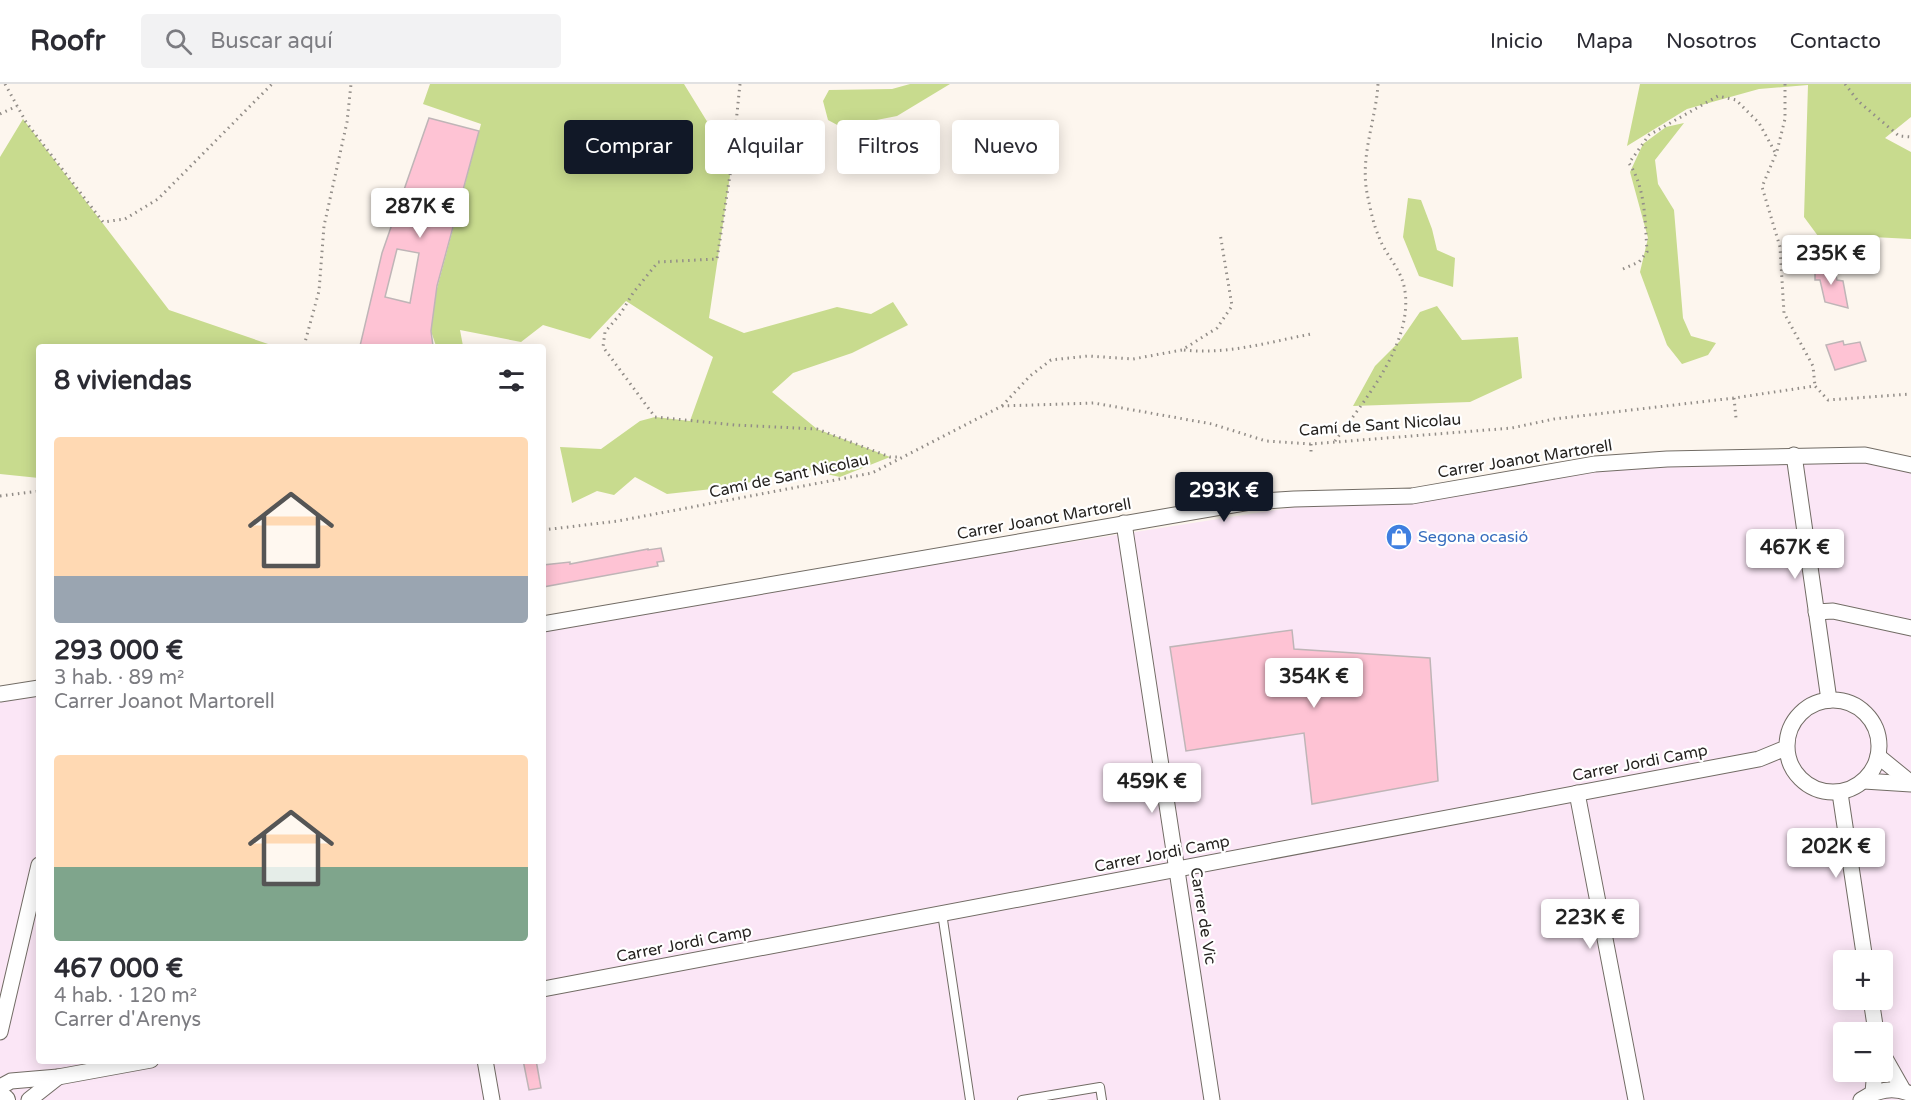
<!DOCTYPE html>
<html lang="es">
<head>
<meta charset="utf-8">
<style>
  body { margin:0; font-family:"Varela Round",sans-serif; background:#f2f2f3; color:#2b2b33; height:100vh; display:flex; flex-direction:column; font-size:22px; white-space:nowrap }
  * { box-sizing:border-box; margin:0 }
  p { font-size:20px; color:#7c7c81 }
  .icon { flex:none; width:33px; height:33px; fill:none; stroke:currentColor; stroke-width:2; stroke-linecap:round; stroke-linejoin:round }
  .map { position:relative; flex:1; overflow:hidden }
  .drawer { position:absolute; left:36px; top:260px; width:510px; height:720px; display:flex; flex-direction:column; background:#fff; border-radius:6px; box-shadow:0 3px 15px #0003 }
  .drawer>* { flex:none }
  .guide { position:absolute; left:564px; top:36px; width:570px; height:54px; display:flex; gap:12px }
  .buttons { position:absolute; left:1833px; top:866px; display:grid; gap:12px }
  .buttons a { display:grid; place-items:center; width:60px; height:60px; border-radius:6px; background:#fff; box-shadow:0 3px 15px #0003; font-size:30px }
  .price { position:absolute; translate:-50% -51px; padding:0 14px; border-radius:6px; background:#fff; color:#222; font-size:20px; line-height:39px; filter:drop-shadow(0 2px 3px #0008) }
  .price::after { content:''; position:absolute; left:50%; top:36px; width:18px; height:14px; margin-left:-9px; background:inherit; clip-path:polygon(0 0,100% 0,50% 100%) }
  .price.current { background:#111827; color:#fff }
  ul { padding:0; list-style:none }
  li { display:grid; align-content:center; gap:12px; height:318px; padding:0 18px }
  li span { display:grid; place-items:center; height:186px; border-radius:6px; color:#555 }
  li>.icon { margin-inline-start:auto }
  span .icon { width:108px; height:108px; fill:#fffc; stroke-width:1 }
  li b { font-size:26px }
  h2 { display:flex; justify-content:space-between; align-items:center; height:72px; padding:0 18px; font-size:26px }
  .pill { padding:0 21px; border-radius:6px; background:#fff; box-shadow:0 3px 15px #0003; font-size:21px; line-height:54px }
  .pill.current { background:#111827; color:#fff }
  header { display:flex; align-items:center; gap:36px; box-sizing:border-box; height:84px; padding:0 30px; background:#fff; border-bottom:2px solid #e1e1e2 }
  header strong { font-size:28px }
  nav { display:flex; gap:33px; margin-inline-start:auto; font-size:21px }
  .search { width:420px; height:54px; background:#f2f2f3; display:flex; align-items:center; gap:15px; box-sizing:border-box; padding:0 21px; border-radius:6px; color:#7c7c81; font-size:22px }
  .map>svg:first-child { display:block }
</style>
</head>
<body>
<header>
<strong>Roofr</strong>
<div class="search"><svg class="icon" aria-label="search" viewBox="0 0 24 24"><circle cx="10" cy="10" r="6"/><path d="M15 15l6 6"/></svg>Buscar aquí</div>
<nav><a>Inicio</a><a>Mapa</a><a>Nosotros</a><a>Contacto</a></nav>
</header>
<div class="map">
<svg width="1911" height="1016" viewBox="0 0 1911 1016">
  <rect width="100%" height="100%" fill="#fdf6ee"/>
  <path fill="#fbe6f6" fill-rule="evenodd" d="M1865,371l46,2v643h-1911v-406l39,-6v372h504v-435l771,-121 281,-40zM1844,876h38v39h-38zM1844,948h38v39h-38z"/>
  <g fill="#c8db8e">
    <path d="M430,0h254l48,78 -23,156 35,15 93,-26 34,7 22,-12 15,23 -56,28 -59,20 -21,19 45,37 73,28 -50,20 -36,-8 -74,18 -63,7 -32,-17 -21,18 -17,-4 -25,12 -12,-56 41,2 39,-28 15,-4 35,4 23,-64 -87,-56 -36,38 -47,-14 -22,17 -61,-12 3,16h-27l-8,-24 53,-198 -58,-20z"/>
    <path d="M910,0h40l-53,32 -56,11 -13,-7 -5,-19 6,-11 63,-1z"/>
    <path d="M1640,0h271v33l-26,21 26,14v87l-57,-3h-36l-14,-19 4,-132 -49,4 -72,20 -60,37z"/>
    <path d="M23,35l146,191 105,36h-235v132l-39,-4v-317z"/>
    <path d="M1684,39l-29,37 3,24 16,26 9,108 8,18 25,7 -8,12 -26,9 -15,-19 -27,-73 8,-34 -18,-66 13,-28 23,-17z"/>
    <path d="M1408,114l13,2 11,29 5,21 18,8 -2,29 -34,-11 -16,-39z"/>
    <path d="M1437,222l25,34 56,-3 4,41 -52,24 -117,4 22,-40 25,-25 20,-29z"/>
  </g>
  <g fill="#fec3d4" stroke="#bfb5b7" stroke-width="1.5" fill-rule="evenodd">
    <path d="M429,34l50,13 -42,155 -6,45 2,15h-73l22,-93zM397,165l22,4 -9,50 -25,-6z"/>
    <path d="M1834,182l3,14 6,1 5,27 -23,-6 -5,-22h-5v-12z"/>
    <path d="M1843,257l1,4 16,-3 6,19 -31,9 -9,-25z"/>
    <path d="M661,464l3,13 -7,1 1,4 -115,21v-22l27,-3v2l78,-15v1z"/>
    <path d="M1292,546l2,19 136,9 8,123 -126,23 -8,-71 -118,18 -16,-104z"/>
    <path d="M523,976h13l5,28 -12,2z"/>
  </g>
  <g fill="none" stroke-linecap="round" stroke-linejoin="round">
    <defs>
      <g id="service">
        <path d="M942,829l28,187"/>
        <path d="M1022,1016l78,-13 2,13"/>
      </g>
      <g id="minor">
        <path d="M1794,371l35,245"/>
        <path d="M1124,439l88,577"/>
        <path d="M1816,528l17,-1 78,17"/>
        <path d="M543,540l707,-122 44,-3 118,-3 183,-32 72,-5 198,-4 46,10"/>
        <path d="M0,610l39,-6"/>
        <circle cx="1833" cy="662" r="46"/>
        <path d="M1878,672l33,27"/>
        <path d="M1864,697l47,3"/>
        <path d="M1577,709l59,307"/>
        <path d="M1840,709l25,167"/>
        <path d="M543,905l1216,-230 27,-11"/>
        <path d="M1871,915l5,33"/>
        <path d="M0,948l39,-167"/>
        <path d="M1882,969l21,37"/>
        <path d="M485,976l7,40"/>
        <path d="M0,1003l11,-6 47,-4 93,-17"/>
        <path d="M1873,1008l2,-21"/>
        <path d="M29,1016l29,-23"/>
        <path d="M1861,1016c16,-10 32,-14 50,-6"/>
      </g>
      <path id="tertiary" d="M0,1012l5,4"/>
    </defs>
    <use href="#service" stroke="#726c65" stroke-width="10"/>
    <use href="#minor" stroke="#726c65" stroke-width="17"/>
    <use href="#tertiary" stroke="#726c65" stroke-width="22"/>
    <g stroke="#928d88" stroke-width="3" stroke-dasharray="1.5 4.5" stroke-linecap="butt">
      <path d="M5,0l21,38 77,100 22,-3 33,-20 114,-115"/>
      <path d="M740,0l-8,78 -15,97 -59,3 -25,31 -12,20 -16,19 -2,15 52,70 80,8 82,4 73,28h10"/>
      <path d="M1785,0v35l-8,32 -15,36 18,60 4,66 29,53 2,20"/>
      <path d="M1845,0l13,17 41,35 12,1"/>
      <path d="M0,30l17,-8"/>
      <path d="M1623,185l16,-7 8,-10c-2,-30 -1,-63 -18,-89l20,-28 69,-39 18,4 23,23 17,31"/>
      <path d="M304,262l15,-55 5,-65 23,-104 4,-38"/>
      <path d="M1184,266c43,5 85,-8 127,-16"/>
      <path d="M1734,314l2,20"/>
      <path d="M1002,322l28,-30 21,-16 37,-4 45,3 49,-9 35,-22 15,-22 -12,-73"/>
      <path d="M1335,357c29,-40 81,-101 69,-155 -4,-18 -19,-32 -25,-49 -6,-13 -9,-30 -12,-44 -7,-38 9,-73 11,-109"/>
      <path d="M1311,360v10"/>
      <path d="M0,412l39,-5"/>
      <path d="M543,446l75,-9 254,-48 130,-67 92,-3 118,21 54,17 45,3 201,-16 42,-9 180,-21 81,-12 13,14 83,-6"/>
    </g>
    <use href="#service" stroke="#fff" stroke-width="8"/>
    <use href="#minor" stroke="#fff" stroke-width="15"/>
    <use href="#tertiary" stroke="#fff" stroke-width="20"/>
  </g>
  <defs>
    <symbol id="shop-disc" viewBox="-11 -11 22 22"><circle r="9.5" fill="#3f7fe0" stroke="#fff"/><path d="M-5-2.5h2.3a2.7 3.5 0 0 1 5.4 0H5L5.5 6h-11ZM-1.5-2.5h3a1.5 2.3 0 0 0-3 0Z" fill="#fff"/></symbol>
  </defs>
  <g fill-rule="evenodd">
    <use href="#shop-disc" x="1384" y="438" width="30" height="30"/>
  </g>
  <g text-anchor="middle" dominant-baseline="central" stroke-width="4.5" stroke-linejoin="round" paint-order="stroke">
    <g font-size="16" fill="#262320" stroke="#fff">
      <text transform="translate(1380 341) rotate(-4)">Camí de Sant Nicolau</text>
      <text transform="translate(1525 375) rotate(-9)">Carrer Joanot Martorell</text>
      <text transform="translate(789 392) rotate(-12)">Camí de Sant Nicolau</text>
      <text transform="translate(1044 435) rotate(-10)">Carrer Joanot Martorell</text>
      <text transform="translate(1640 679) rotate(-11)">Carrer Jordi Camp</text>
      <text transform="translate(1162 770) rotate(-11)">Carrer Jordi Camp</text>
      <text transform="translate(1203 832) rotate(81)">Carrer de Vic</text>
      <text transform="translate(684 860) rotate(-11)">Carrer Jordi Camp</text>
    </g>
    <g font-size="16" fill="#366cbe" stroke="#fff" text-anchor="start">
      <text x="1418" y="453">Segona ocasió</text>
    </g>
  </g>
</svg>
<div class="buttons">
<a>+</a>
<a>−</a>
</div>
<b class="price" style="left:420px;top:155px">287K €</b>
<b class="price" style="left:1831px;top:202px">235K €</b>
<b class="price current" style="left:1224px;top:439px">293K €</b>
<b class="price" style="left:1795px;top:496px">467K €</b>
<b class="price" style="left:1314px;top:625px">354K €</b>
<b class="price" style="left:1152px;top:730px">459K €</b>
<b class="price" style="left:1836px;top:795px">202K €</b>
<b class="price" style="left:1590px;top:866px">223K €</b>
<div class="guide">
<a class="pill current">Comprar</a>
<a class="pill">Alquilar</a>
<a class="pill">Filtros</a>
<a class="pill">Nuevo</a>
</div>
<section class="drawer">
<h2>8 viviendas<svg class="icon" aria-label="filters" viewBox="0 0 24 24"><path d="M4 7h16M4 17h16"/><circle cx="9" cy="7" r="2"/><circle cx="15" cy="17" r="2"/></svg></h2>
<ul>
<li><span style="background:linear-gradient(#ffd9b3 75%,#9aa5b1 0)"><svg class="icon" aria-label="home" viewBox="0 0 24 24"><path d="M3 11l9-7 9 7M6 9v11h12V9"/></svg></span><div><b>293 000 €</b><p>3 hab. · 89 m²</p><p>Carrer Joanot Martorell</p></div></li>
<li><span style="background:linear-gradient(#ffd9b3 60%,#7fa58c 0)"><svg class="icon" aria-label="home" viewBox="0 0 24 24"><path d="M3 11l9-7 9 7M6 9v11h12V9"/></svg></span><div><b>467 000 €</b><p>4 hab. · 120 m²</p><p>Carrer d'Arenys</p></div></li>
</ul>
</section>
</div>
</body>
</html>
